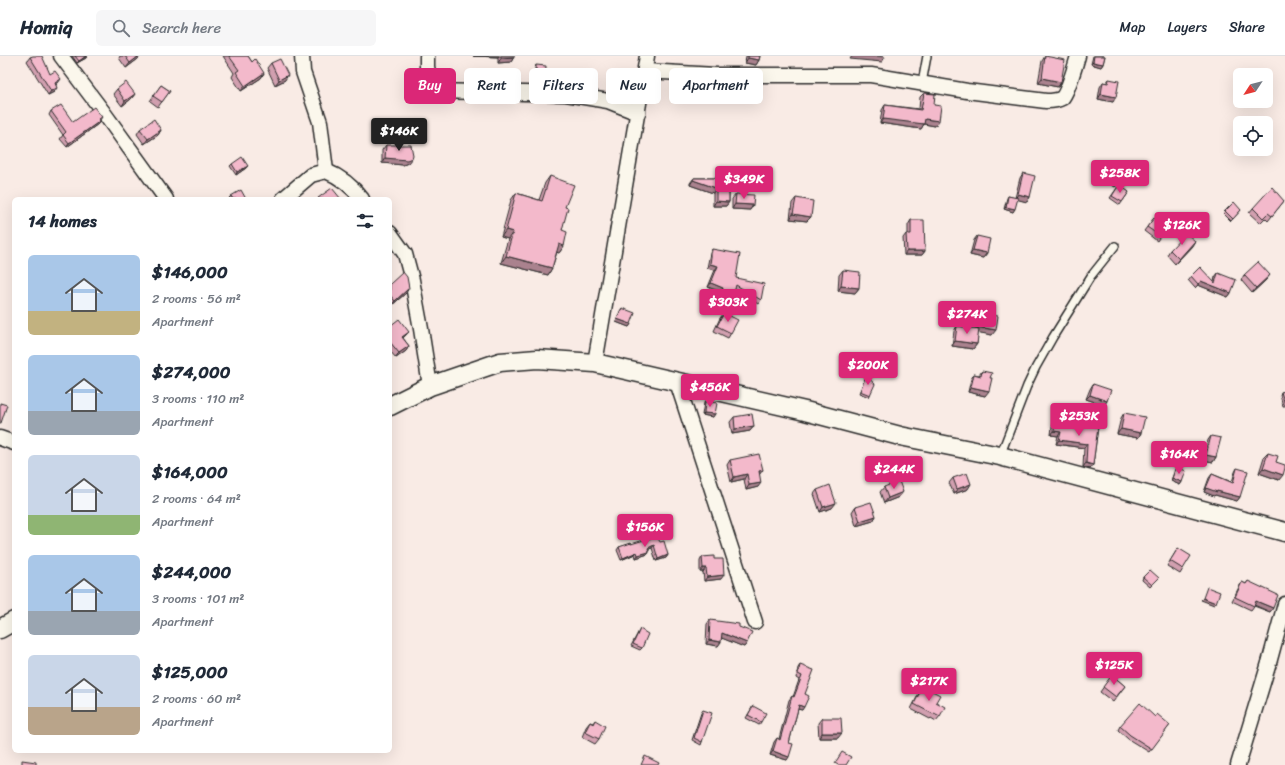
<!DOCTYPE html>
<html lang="en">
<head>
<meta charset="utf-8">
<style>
  body { margin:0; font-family:Sriracha,sans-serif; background:#f6f6f7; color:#1f2937; height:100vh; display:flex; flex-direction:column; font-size:15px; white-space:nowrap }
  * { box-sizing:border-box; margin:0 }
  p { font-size:13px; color:#747a83 }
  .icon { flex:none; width:22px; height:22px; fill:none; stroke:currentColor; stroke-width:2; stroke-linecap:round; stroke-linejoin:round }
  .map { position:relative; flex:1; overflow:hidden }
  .sheet { position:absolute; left:12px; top:141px; width:380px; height:556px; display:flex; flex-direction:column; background:#fff; border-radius:6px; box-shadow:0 4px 16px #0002 }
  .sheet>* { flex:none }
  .hud { position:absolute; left:404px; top:12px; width:380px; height:36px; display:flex; gap:8px }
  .needle { width:26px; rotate:234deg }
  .fabs { position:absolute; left:1233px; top:12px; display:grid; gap:8px }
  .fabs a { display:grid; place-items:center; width:40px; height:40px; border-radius:6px; background:#fff; box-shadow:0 4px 16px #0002; font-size:20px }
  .price { position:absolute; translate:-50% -34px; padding:0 9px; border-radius:4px; background:#db2777; color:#fff; font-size:13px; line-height:26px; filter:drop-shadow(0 1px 2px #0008) }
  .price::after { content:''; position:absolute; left:50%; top:24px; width:12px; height:9px; margin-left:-6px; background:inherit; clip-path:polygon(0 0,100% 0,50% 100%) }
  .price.on { background:#222; color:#fff }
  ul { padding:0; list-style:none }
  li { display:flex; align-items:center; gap:12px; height:100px; padding:0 16px }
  li span { display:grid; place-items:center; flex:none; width:112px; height:80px; border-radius:6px; color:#555 }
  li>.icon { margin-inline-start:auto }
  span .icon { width:48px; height:48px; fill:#fffc; stroke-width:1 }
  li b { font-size:17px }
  h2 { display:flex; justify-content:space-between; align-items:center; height:48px; padding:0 16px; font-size:17px }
  .chip { padding:0 14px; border-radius:6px; background:#fff; box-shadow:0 4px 16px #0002; font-size:14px; line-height:36px }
  .chip.on { background:#db2777; color:#fff }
  header { display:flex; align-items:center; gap:24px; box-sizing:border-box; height:56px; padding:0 20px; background:#fff; border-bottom:1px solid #e0e1e3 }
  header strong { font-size:19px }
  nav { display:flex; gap:22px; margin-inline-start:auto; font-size:14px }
  .search { width:280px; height:36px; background:#f6f6f7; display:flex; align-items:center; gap:10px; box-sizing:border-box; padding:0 14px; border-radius:6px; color:#747a83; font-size:15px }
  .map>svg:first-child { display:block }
</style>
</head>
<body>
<header>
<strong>Homiq</strong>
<div class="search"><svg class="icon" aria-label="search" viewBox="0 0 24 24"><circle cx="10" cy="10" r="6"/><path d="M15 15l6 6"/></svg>Search here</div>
<nav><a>Map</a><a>Layers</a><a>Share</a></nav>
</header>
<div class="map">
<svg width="1285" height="709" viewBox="0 0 1285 709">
  <rect width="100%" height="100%" fill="#f9ebe5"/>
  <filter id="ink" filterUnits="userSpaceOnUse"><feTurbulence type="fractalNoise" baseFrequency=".025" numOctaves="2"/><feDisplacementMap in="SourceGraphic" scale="8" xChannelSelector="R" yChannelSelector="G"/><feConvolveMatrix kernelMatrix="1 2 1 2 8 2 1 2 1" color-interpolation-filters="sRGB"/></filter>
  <g filter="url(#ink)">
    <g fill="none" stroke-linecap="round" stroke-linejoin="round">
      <defs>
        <g id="service">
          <path d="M922,27l5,-27"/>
          <path d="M1000,400l27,-70 9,-19 17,-30 38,-61 24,-30"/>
        </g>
        <g id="minor">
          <path d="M61,0l43,57 62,86"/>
          <path d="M302,0l1,16 17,50 6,49"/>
          <path d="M427,0v11l5,24 134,3 42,7 30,12"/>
          <path d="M645,15l71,4h155l96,16 79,10c5,0 11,0 16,-3 6,-6 13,-32 16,-42"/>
          <path d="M283,143l28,-24 15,-4c15,6 26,15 36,28"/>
          <path d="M390,177l15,21 7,26 9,49 9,57"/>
          <path d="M595,307l52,-307"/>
          <path d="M677,326l78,240"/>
          <path d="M0,382l14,5"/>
          <path d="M1238,709l31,-102 16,-59"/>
        </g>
        <g id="tertiary">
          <path d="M390,350l40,-20 70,-24 37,-3 58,4 210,48 95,25 100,20 285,76"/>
          <path d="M0,573l14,-8"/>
        </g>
      </defs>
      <use href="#service" stroke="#2b2b2b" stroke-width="10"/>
      <use href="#minor" stroke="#2b2b2b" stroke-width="17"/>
      <use href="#tertiary" stroke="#2b2b2b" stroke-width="21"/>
      <use href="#service" stroke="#fbf7ec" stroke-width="7"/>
      <use href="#minor" stroke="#fbf7ec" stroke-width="14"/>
      <use href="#tertiary" stroke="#fbf7ec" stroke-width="18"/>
    </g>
    <g fill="#d19faf" stroke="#2b2b2b">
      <path d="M72,0h15l-1,2 -9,5z"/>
      <path d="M120,0h20l-2,3 -12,9 -7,-10z"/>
      <path d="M223,0h25l4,6 12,11 -3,5 -20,13 -9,-14 2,-4z"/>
      <path d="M473,0h41v1l-3,5 -13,1v-6z"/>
      <path d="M746,0h14l-1,4 -3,5 -11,-2z"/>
      <path d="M1045,0l16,26 -3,5 -20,-4 4,-22z"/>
      <path d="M1093,0h12l-2,8 -2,3 -10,-3z"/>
      <path d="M30,1l20,17 8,9 -2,2 -2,7 -6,3 -21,-34z"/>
      <path d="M271,7l14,17 -10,5 -8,-17z"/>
      <path d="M536,9l9,18 -1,2h-10l1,-17z"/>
      <path d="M1109,23l4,23 -15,-3 2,-12 3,-5 3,1z"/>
      <path d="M161,29l9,6 -12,16 -8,-6z"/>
      <path d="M117,33l18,5 -4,5 -9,7 -9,-12z"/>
      <path d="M924,37l10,12 1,21 -11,-2 -3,5 -41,-6 2,-13 3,-5 34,4 1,-12z"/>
      <path d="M51,55l22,11 29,-5 -2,3v1l-2,3 -31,23 -7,-8 3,-4 -14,-20z"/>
      <path d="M140,73l21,1 -3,5 -14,9 -7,-10z"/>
      <path d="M386,89l22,18 -5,2 -21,-2v-13z"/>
      <path d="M1109,106l10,20 -4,5 -16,-10z"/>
      <path d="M232,108l16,2 -2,2 -10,7 -6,-9z"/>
      <path d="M1023,117l7,24 -3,5 -10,-3 -4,13 -9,-3 3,-11 1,-2 7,2 5,-20z"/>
      <path d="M550,120l15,31 -3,23 2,16 -5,7 -2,-1 -5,16 -4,7 -47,-12 7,-24 -7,-2 10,-37 5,-7 23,7 6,-17z"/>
      <path d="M694,122h35v24l-3,4h-13v-13l-23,-8v-2z"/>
      <path d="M1119,129l10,7 -9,13 -10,-7z"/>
      <path d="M736,138l17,11 -3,5 -18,-1v-10z"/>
      <path d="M231,140l15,3h-16l-1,-1z"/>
      <path d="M796,142l15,19 -4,4 -17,-2 2,-16z"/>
      <path d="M1284,145l-16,20 -3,-3 -5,5 -11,-10 4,-5z"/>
      <path d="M1241,154l-10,11 -8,-8 2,-2z"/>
      <path d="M1154,162l12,10 -9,13 -13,-10z"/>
      <path d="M911,164l14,31 -3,4h-18l-1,-17 3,-4h2v-9z"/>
      <path d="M977,180l10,17 -4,5 -13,-3 4,-15z"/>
      <path d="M1192,190l-17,18 -8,-9 3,-5z"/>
      <path d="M712,193l24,29 25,22 -3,4 -23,-14 -7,19 -11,-3 3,-14 -12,-5 7,-17 -8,-2 3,-15z"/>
      <path d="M843,214l16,18 -4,5 -17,-2 1,-16z"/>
      <path d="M1218,217l13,20 -3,4 -30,-12 -3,3 -7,-8 3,-4 23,6 1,-5z"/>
      <path d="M1244,219l22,5 -14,13 -11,-13z"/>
      <path d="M390,228l16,9 -15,13 -1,-2z"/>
      <path d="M622,252l9,16 -2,3 -13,-5 4,-11z"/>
      <path d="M724,257l7,20 -3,5 -14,-7 6,-13z"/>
      <path d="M981,258l11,21 -14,-3 -1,12 -4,5 -21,-3 2,-15 3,-5 19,3 1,-11z"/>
      <path d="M390,270l19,6 -6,6 6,8 -3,5 -10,7 -6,-7z"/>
      <path d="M982,315l3,25 -17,-4 3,-13 3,-5 5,1z"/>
      <path d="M866,320l4,19 -1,2 -10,-4 6,-14z"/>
      <path d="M1093,328l14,17 -3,4 -18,-6 4,-10z"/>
      <path d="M1285,335v15h-2l-3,-11 1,-3z"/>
      <path d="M705,345l8,16 -11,-2 2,-12z"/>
      <path d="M1124,357l17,20 -3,5 -21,-4 4,-16z"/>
      <path d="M734,361l20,9 -4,5 -18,3 -2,-12z"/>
      <path d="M1055,366l43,5 -5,38 -3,4 -7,-2 1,-19 -28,-4 2,-8 -7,-1 1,-9z"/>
      <path d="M1211,380l5,21 -3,5 -10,-2 5,-20z"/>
      <path d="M1268,397l8,9 3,18 -20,-7 5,-16z"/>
      <path d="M730,404l29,15 -1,12 -12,3 -2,-11 -13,3 -4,-17z"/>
      <path d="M1177,411l5,15 -2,3 -9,-4 4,-12z"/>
      <path d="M1237,412l3,29 -3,4 -22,-6 -1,1 -10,-4 5,-14 3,-4 20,8 3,-10z"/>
      <path d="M953,422l15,11 -14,5 -5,-11z"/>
      <path d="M884,431l15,10 -15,6 -4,-11z"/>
      <path d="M817,434l15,18 -12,4 -6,-18z"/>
      <path d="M855,451l21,9 -3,5 -17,5 -4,-14z"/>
      <path d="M660,486l8,13 -2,3 -10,3 -4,-13 -3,1v3l-1,2 -12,4 -1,-4 -14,6 -4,-10 2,-3 12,-3z"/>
      <path d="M1178,492l5,21 -3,5 -13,-8z"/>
      <path d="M702,501l19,22 -17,2 -1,-9h-3v-11z"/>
      <path d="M1143,521l16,1 -9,9 -8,-7z"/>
      <path d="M1248,525l25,27 -3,4 -16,-6 -3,4 -19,-9 7,-14 3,-5 4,2z"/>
      <path d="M710,564l29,7 8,16 -3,4 -22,-9 -4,8 -12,-2 1,-20z"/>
      <path d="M640,573l2,19 -2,2 -9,-4z"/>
      <path d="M800,609l5,29 -3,16 -4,-1 -9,34 -2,17 -17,-5 4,-13 3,-4 2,1 10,-39 3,-4 1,1 6,-17 -3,-2 2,-10z"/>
      <path d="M1112,619l13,11 -12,16 -13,-10z"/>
      <path d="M923,630l17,30 -4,5 -5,-3 -1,1 -19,-10 9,-18z"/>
      <path d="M753,650l8,16 -2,3 -13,-7z"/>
      <path d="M703,654l-1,32 -1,3 -9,-5 9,-27z"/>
      <path d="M1155,661l15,8 -21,27 -21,-13 -10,-9 2,-4z"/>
      <path d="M822,662l16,20h-19l-1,-15z"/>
      <path d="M595,664l4,19 -4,5 -13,-7 4,-10 4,-5 3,1z"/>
    </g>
    <g fill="#aa828e" stroke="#2b2b2b">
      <path d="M87,0l-1,2 -9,5 2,-2z"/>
      <path d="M139,0h1l-2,3 -12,9 4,-5z"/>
      <path d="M473,0h26l-1,1z"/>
      <path d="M852,0h24l9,1 -3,5 -32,-3z"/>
      <path d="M514,1l-3,5 -13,1 3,-5z"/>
      <path d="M748,2l11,2 -3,5 -11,-2z"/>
      <path d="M1093,6l10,2 -2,3 -10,-3z"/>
      <path d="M264,17l-3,5 -20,13 4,-5z"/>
      <path d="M288,19l-3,5 -10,5 4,-5z"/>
      <path d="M1042,22l19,4 -3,5 -20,-4z"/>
      <path d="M61,23l-3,4 -6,4 3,-4z"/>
      <path d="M536,26l9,1 -1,2h-10z"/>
      <path d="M57,32l-3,4 -6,3 3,-4z"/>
      <path d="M135,38l-4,5 -9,7 3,-5z"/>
      <path d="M1101,38l15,3 -3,5 -15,-3z"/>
      <path d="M883,63h42l14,2 -4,5 -11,-2 -3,5 -41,-6z"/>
      <path d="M100,65l-2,3 -31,23 2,-4z"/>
      <path d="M161,74l-3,5 -14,9 4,-5z"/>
      <path d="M385,102h27l-4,5 -5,2 -21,-2z"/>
      <path d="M248,110l-2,2 -10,7 1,-3z"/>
      <path d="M693,124l23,8 -3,5 -23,-8z"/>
      <path d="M1018,138l12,3 -3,5 -12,-3z"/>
      <path d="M716,145l13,1 -3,4h-13z"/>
      <path d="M735,148l18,1 -3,5 -18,-1z"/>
      <path d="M1006,151l9,2 -2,3 -9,-3z"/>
      <path d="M793,158l18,3 -4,4 -17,-2z"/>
      <path d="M506,174l7,2 -5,7 -7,-2z"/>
      <path d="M1195,185l-3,5 -17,18 4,-5z"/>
      <path d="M559,188l5,2 -5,7 -5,-2z"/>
      <path d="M973,194l14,3 -4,5 -13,-3z"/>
      <path d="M907,195h18l-3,4h-18z"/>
      <path d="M506,200l46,12 -4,7 -47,-12z"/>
      <path d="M710,208l8,2 -3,4 -8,-2z"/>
      <path d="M1270,219l-4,5 -14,13 4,-5z"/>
      <path d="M1201,225l30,12 -3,4 -30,-12 -3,3z"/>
      <path d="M711,227l12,5 -3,4 -12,-5z"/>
      <path d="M841,230l18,2 -4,5 -17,-2z"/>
      <path d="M409,232l-3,5 -15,13 4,-5z"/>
      <path d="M720,246l11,3 -3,4 -11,-3z"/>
      <path d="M617,263l14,5 -2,3 -13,-5z"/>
      <path d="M978,271l18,3 -4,5 -17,-3z"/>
      <path d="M409,276l-4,4 -6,5 3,-4z"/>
      <path d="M955,285l22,3 -4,5 -21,-3z"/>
      <path d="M409,290l-3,5 -10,7 3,-5z"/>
      <path d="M971,331l18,4 -4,5 -17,-4z"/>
      <path d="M1090,339l17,6 -3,4 -18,-6z"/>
      <path d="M704,357l11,1 -2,3 -11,-2z"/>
      <path d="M754,370l-4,5 -18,3 3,-5z"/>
      <path d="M1121,373l20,4 -3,5 -21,-4z"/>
      <path d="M1054,375l7,1 -3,4 -7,-1z"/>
      <path d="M1059,384l28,4 -3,4 -28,-4z"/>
      <path d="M1206,399l10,2 -3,5 -10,-2z"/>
      <path d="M1086,407l7,2 -3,4 -7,-2z"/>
      <path d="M1263,412l20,7 -4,5 -20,-7z"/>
      <path d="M763,414l-4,5v-4z"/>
      <path d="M747,418l-3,5 -13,3 3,-5z"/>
      <path d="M1172,422l10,4 -2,3 -9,-4z"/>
      <path d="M761,427l-3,4 -12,3 3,-5z"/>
      <path d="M971,428l-3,5 -14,5 3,-5z"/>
      <path d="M1206,432l34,9 -3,4 -22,-6 -1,1 -10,-4z"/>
      <path d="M903,436l-4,5 -15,6 4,-5z"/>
      <path d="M836,447l-4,5 -12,4 3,-5z"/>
      <path d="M876,460l-3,5 -17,5 4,-5z"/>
      <path d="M654,489l-2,3 -6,2 2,-2z"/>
      <path d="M637,496l-2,2 -14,6 2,-2z"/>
      <path d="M649,496l-1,2 -12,4 2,-3z"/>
      <path d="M668,499l-2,3 -10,3 2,-2z"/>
      <path d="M703,512h3l-3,4h-3z"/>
      <path d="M724,519l-3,4 -17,2 3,-4z"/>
      <path d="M1203,542l13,5 -2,2 -13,-5z"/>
      <path d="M1256,545l17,7 -3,4 -16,-7z"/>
      <path d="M722,577l25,10 -3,4 -25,-10z"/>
      <path d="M709,584l12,2 -3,4 -12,-2z"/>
      <path d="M799,649l5,2 -2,3 -5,-1z"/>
      <path d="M822,677h20l-4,5h-19z"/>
      <path d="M773,695l16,6 -2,3 -17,-5z"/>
    </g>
    <g fill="#f3b9cb" stroke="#2b2b2b">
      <path d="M33,0h9l8,18 5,-3 6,8 -6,4 2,5 -6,3 -21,-34z"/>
      <path d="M75,0h11l-7,5z"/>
      <path d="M125,0h14l-9,7z"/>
      <path d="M229,0h19l4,6 3,-3 9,14 -19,13 -9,-14 3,-2z"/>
      <path d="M501,0h13v1l-13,1z"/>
      <path d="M748,0h12l-1,4 -11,-2z"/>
      <path d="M1045,0l20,4 -4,22 -19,-4z"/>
      <path d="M1094,0h11l-2,8 -10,-2z"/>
      <path d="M280,3l8,16 -9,5 -8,-17z"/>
      <path d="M536,9l10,1 -1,17 -9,-1z"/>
      <path d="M1109,23l10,2 -3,16 -15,-3 2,-12 5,1z"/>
      <path d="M126,26l9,12 -10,7 -8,-12z"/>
      <path d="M161,29l9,6 -8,11 -9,-6z"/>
      <path d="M924,37l11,1 -1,11 7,1 -2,15 -14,-2 -1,5 -41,-5 2,-14 36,5z"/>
      <path d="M61,49l12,17 21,-15 8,10 -3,2 1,2 -31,22 -6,-8 3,-3 -15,-21z"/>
      <path d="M154,63l7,11 -13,9 -8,-10z"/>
      <path d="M386,89h25l2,10 -1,3 -5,2 -22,-2z"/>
      <path d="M242,101l6,9 -11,6 -5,-8z"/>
      <path d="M1109,106l16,10 -6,10 -16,-10z"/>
      <path d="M1023,117l12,3 -5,21 -12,-3z"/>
      <path d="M550,120l24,9 -9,22 3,1 -6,22 5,2 -3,14 -5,-2 -7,24 -46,-12 7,-24 -7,-2 10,-37 26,8z"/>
      <path d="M694,122h35v24l-13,-1v-13l-23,-8z"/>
      <path d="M1119,129l10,7 -7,10 -10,-6z"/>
      <path d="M1272,131l12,14 -12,15 -4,-3 -5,5 -10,-10z"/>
      <path d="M332,132l9,11h-22l-1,-1z"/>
      <path d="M241,134l5,9h-13l-2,-3z"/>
      <path d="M736,138l18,1 -1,10 -18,-1z"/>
      <path d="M1008,140l10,2 -3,11 -9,-2z"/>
      <path d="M796,142l17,3 -2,16 -18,-3z"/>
      <path d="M1234,146l7,8 -8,9 -8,-8z"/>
      <path d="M1154,162l12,10 -6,8 -13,-9z"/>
      <path d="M911,164h13l1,31h-18l-1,-17h5z"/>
      <path d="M1186,177l9,8 -16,18 -9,-9z"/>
      <path d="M977,180l13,3 -3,14 -14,-3z"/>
      <path d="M712,193l28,5 -4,24 28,6 -3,16 -25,-15 -5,20 -11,-3 3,-14 -12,-5 7,-17 -8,-2z"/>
      <path d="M1258,206l12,13 -14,13 -12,-13z"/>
      <path d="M1200,211l15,16 3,-10 18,7 -5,13 -30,-12 -3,3 -7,-8z"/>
      <path d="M843,214l17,2 -1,16 -18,-2z"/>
      <path d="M403,216l4,5 2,11 -14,13 -5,-6v-11z"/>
      <path d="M622,252l13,5 -4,11 -14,-5z"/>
      <path d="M724,257l14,7 -7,13 -14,-7z"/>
      <path d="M981,258l17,2 -2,14 -18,-3z"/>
      <path d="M399,263l10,13 -7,5 7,9 -10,7 -9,-11v-16z"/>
      <path d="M957,270l22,3 -2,15 -22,-3z"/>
      <path d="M982,315l10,2 -2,5h2l-3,13 -18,-4 3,-13 7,2z"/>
      <path d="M866,320l9,8 -5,11 -10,-4z"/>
      <path d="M1093,328l18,6 -4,11 -17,-6z"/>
      <path d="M1285,335v13l-4,-12z"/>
      <path d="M705,345l12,2 -2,11 -11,-1z"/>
      <path d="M0,347l7,2 -6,18h-1z"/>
      <path d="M1124,357l21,4 -4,16 -20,-4z"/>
      <path d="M752,358l2,12 -19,3 -1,-12z"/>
      <path d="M1055,366l43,5 -5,38 -7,-2 1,-19 -28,-4 2,-8 -7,-1z"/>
      <path d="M1211,380l10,2 -5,19 -10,-2z"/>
      <path d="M1268,397l10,3 -2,6 9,3v3l-2,7 -20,-7z"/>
      <path d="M759,398l4,16 -4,1 2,12 -12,2 -2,-11 -13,3 -4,-17z"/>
      <path d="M1177,411l9,4 -4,11 -10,-4z"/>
      <path d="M1237,412l11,3 -8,26 -23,-6v1l-11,-4 6,-14 21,9z"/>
      <path d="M967,417l4,11 -14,5 -4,-11z"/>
      <path d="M899,425l4,11 -15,6 -4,-11z"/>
      <path d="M830,429l6,18 -13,4 -6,-17z"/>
      <path d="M871,446l5,14 -16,5 -5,-14z"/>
      <path d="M657,480l3,6 4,-1 4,14 -10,4 -4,-14 -6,3 1,4 -11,3 -1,-3 -14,6 -4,-11 12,-4v1z"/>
      <path d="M1178,492l13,8 -8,13 -13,-8z"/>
      <path d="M714,500v3h9l1,16 -17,2 -1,-9h-3l-1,-11z"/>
      <path d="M1150,514l9,8 -7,7 -9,-8z"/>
      <path d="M1248,525l30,14 -5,13 -17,-7 -2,5 -19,-9 7,-15 4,2z"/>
      <path d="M1207,531l13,5 -4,11 -13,-5z"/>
      <path d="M710,564l29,4v3l13,5 -5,11 -25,-10 -1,9 -12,-2z"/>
      <path d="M640,573l8,5 -6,14 -9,-4z"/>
      <path d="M800,609l14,5 -9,24 4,2 -5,11 -5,-2 -10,38 4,1 -4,13 -16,-6 4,-13 3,2 12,-44 2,1 8,-21 -4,-2z"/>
      <path d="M1112,619l13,11 -9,11 -13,-10z"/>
      <path d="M923,630l17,9 -4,7 9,5 -5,9 -6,-3 -1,1 -19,-10z"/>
      <path d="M1140,647l15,14 2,-3 13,11 -18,24 -22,-14 -10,-9z"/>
      <path d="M753,650l13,7 -5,9 -13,-7z"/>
      <path d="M703,654l9,3 -10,29 -8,-4z"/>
      <path d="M822,662h19l1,15h-20z"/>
      <path d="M595,664l10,6 -6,13 -14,-7 5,-10 3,2z"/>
      <path d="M842,696l9,5 -5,8h-8l-3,-2z"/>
      <path d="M645,700l14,7 -1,2h-17z"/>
      <path d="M22,704l14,2v3h-14z"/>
    </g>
  </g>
</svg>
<div class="fabs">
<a><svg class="needle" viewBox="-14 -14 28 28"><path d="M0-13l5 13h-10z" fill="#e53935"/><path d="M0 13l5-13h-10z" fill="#747a83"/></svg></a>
<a><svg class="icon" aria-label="locate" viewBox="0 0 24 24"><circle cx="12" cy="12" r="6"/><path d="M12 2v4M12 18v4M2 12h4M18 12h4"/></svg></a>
</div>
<b class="price on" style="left:399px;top:96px">$146K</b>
<b class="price" style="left:1120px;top:138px">$258K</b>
<b class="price" style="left:744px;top:144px">$349K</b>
<b class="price" style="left:1182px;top:190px">$126K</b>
<b class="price" style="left:728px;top:267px">$303K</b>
<b class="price" style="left:967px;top:279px">$274K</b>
<b class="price" style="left:868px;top:330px">$200K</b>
<b class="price" style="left:710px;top:352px">$456K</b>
<b class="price" style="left:1079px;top:381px">$253K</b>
<b class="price" style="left:1179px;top:419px">$164K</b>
<b class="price" style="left:894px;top:434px">$244K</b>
<b class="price" style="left:645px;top:492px">$156K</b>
<b class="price" style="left:1114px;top:630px">$125K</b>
<b class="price" style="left:929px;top:646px">$217K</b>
<div class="hud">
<a class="chip on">Buy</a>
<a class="chip">Rent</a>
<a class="chip">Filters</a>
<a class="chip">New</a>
<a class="chip">Apartment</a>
</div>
<section class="sheet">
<h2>14 homes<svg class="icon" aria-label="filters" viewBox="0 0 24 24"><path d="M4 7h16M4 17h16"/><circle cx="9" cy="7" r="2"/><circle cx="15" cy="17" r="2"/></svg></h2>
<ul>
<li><span style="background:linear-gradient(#a9c7e8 70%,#c2b280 0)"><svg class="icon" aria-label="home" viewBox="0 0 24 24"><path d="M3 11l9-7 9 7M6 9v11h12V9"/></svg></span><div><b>$146,000</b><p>2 rooms · 56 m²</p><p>Apartment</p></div></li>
<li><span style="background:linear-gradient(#a9c7e8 70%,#9aa5b1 0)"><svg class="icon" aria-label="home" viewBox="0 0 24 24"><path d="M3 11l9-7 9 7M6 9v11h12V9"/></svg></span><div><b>$274,000</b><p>3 rooms · 110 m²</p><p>Apartment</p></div></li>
<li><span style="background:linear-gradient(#c9d6e8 75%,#8fb573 0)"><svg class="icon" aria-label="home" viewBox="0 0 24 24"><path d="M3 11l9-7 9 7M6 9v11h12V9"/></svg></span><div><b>$164,000</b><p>2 rooms · 64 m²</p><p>Apartment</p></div></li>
<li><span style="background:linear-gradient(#a9c7e8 70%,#9aa5b1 0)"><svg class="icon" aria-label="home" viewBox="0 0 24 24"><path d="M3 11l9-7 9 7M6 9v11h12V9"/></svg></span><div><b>$244,000</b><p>3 rooms · 101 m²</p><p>Apartment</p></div></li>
<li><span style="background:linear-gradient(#c9d6e8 65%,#b9a48a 0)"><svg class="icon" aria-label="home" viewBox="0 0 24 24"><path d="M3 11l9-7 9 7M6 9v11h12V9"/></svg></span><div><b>$125,000</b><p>2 rooms · 60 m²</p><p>Apartment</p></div></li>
</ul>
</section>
</div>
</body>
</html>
